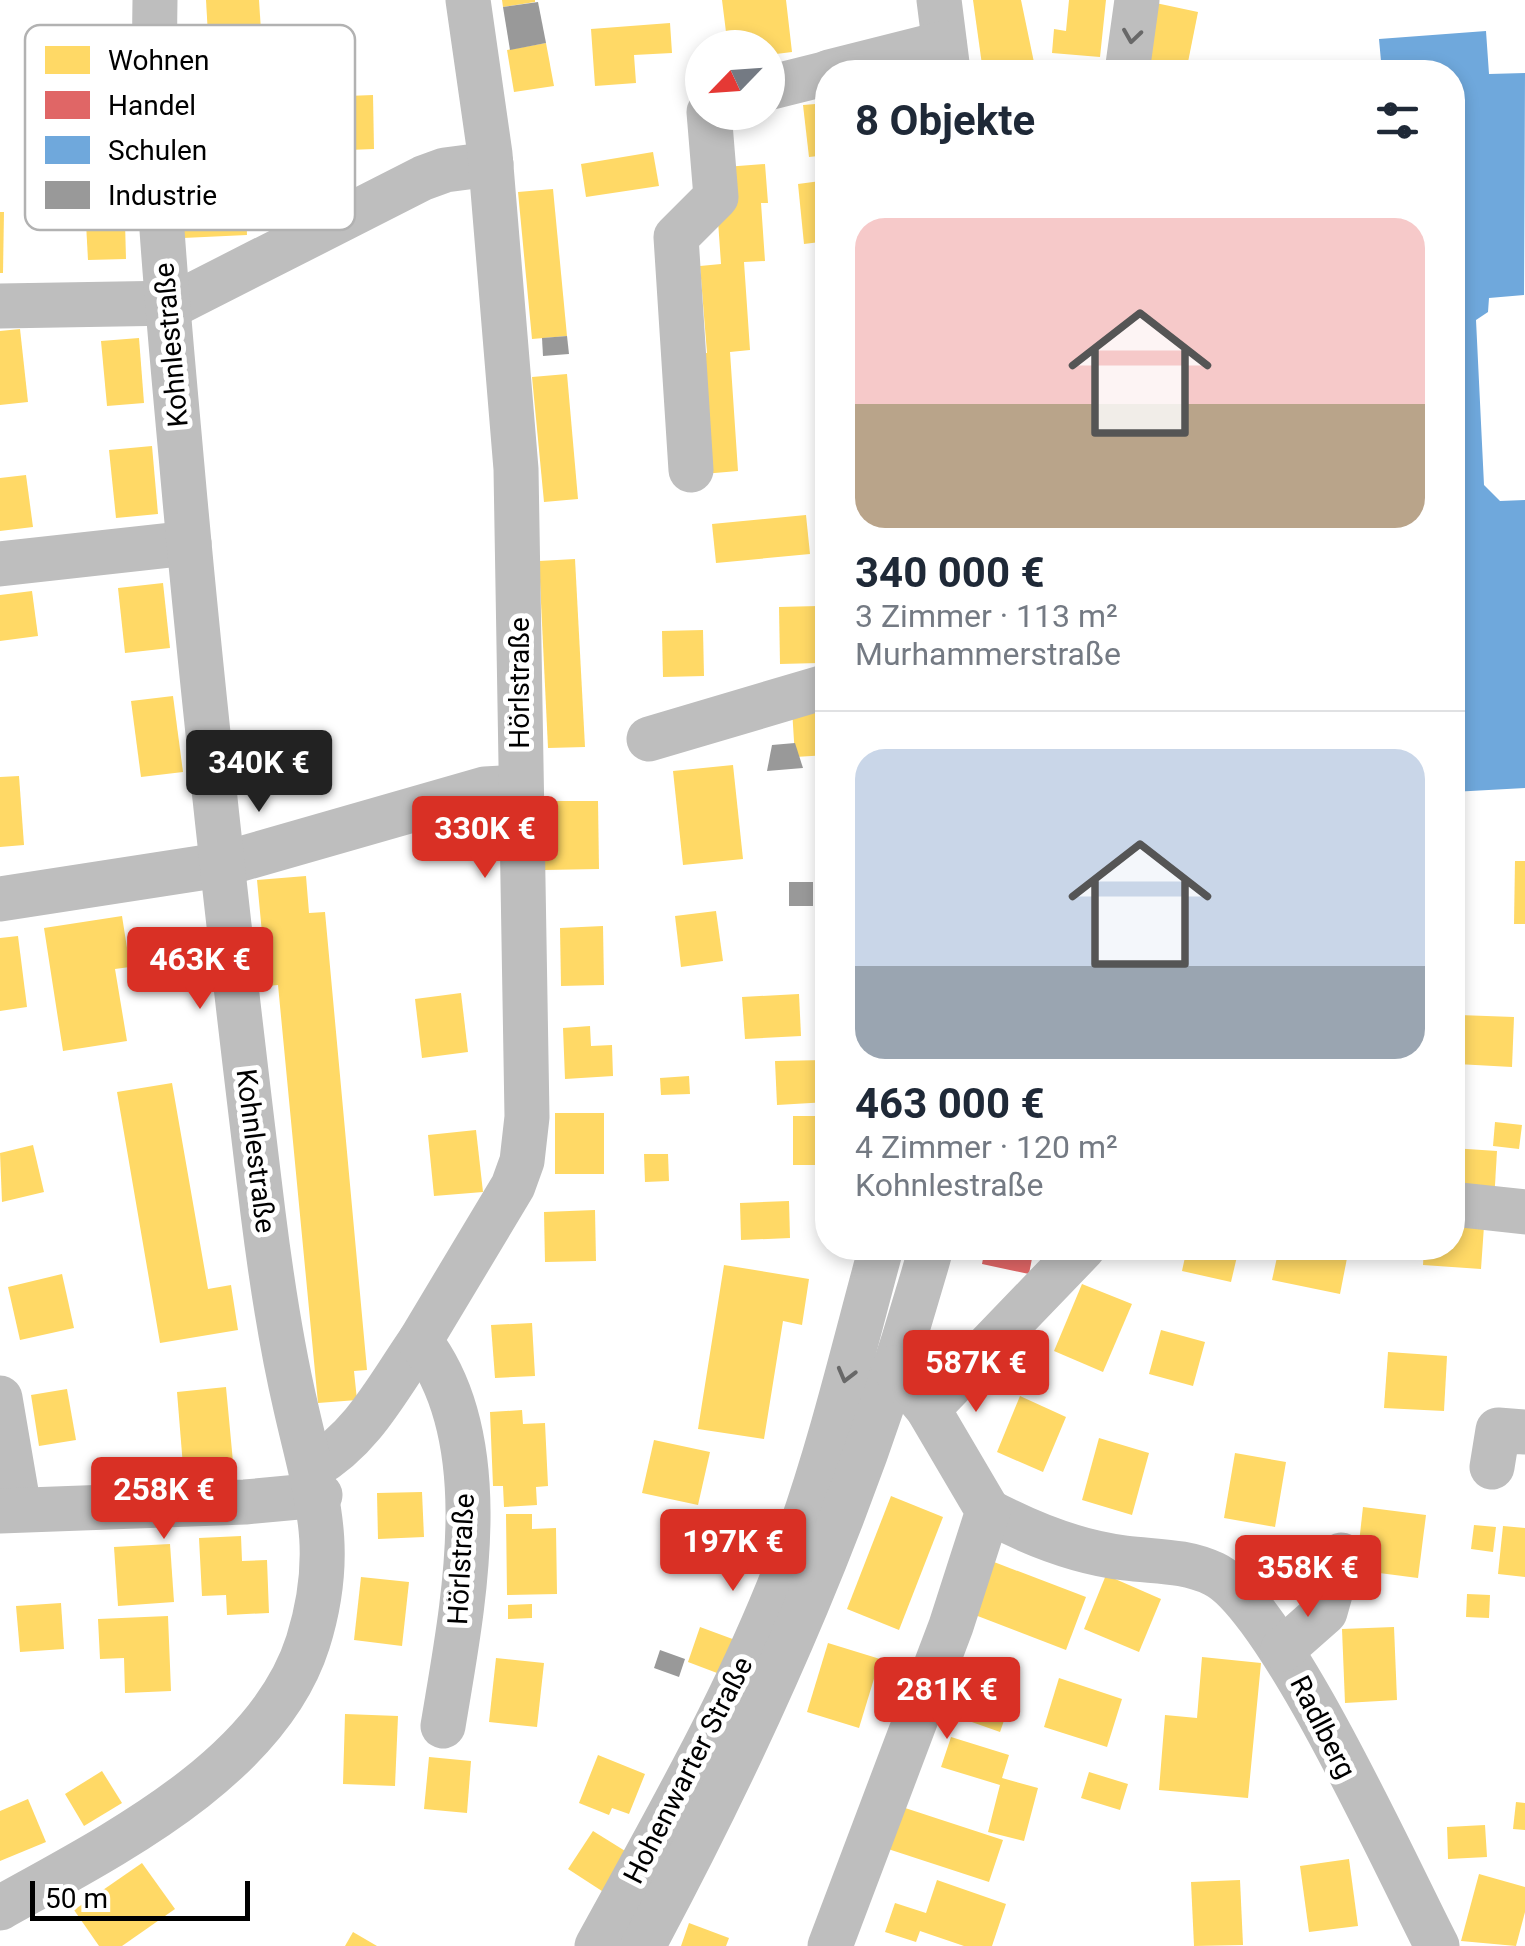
<!DOCTYPE html>
<html lang="de">
<head>
<meta charset="utf-8">
<style>
  body { margin:0; font-family:Roboto,sans-serif; background:#f2f2f3; color:#1f2937; height:100vh; display:flex; flex-direction:column; font-size:38px; white-space:nowrap }
  * { box-sizing:border-box; margin:0 }
  p { font-size:32px; color:#747a83 }
  .icon { flex:none; width:55px; height:55px; fill:none; stroke:currentColor; stroke-width:2; stroke-linecap:round; stroke-linejoin:round }
  .map { position:relative; flex:1; overflow:hidden }
  .details { position:absolute; left:815px; top:60px; width:650px; height:1200px; display:flex; flex-direction:column; background:#fff; border-radius:40px; box-shadow:0 5px 15px #0003 }
  .details>* { flex:none }
  .needle { width:65px; rotate:245deg }
  .tools { position:absolute; left:685px; top:30px; display:grid; gap:20px }
  .tools a { display:grid; place-items:center; width:100px; height:100px; border-radius:50%; background:#fff; box-shadow:0 5px 15px #0003; font-size:50px }
  .scale { position:absolute; left:30px; bottom:25px; width:220px; box-sizing:border-box; padding-left:10px; border:5px solid #000; border-top:0; font-size:28px; line-height:35px; white-space:nowrap; color:#000; -webkit-text-stroke:8px #fff; paint-order:stroke }
  .price { position:absolute; translate:-50% -85px; padding:0 22px; border-radius:10px; background:#d93025; color:#fff; font-size:32px; line-height:65px; filter:drop-shadow(0 2px 5px #0008) }
  .price::after { content:''; position:absolute; left:50%; top:60px; width:30px; height:22px; margin-left:-15px; background:inherit; clip-path:polygon(0 0,100% 0,50% 100%) }
  .price.on { background:#222; color:#fff }
  ul { padding:0; list-style:none }
  li { display:grid; align-content:center; gap:20px; height:530px; padding:0 40px }
  li+li { border-top:2px solid #e0e1e3 }
  li span { display:grid; place-items:center; height:310px; border-radius:30px; color:#555 }
  li>.icon { margin-inline-start:auto }
  span .icon { width:180px; height:180px; fill:#fffc; stroke-width:1 }
  li b { font-size:42px }
  h2 { display:flex; justify-content:space-between; align-items:center; height:120px; padding:0 40px; font-size:42px }
  .map>svg:first-child { display:block }
</style>
</head>
<body>
<div class="map">
<svg width="1525" height="1946" viewBox="0 0 1525 1946">
  <rect width="100%" height="100%" fill="#fff"/>
  <g fill="#ffd966">
    <path d="M206,0h53l2,31 -53,4z"/>
    <path d="M502,0h33v2l-32,5z"/>
    <path d="M722,0h64l6,52 -24,3v-7h-40z"/>
    <path d="M973,0h48l15,72h-53z"/>
    <path d="M1069,0h37l-6,57 -48,-4 2,-24 12,2z"/>
    <path d="M1151,2l47,10 -12,60 -48,-8z"/>
    <path d="M670,23l2,30 -38,2 2,28 -41,3 -4,-57z"/>
    <path d="M546,43l8,43 -40,6 -7,-42z"/>
    <path d="M373,95l1,54 -51,2 -1,-54z"/>
    <path d="M828,103v52l-19,2 -6,-52z"/>
    <path d="M653,152l6,34 -73,11 -5,-33z"/>
    <path d="M244,154l3,81 -64,3 -3,-82z"/>
    <path d="M765,164l3,39h-7l4,58 -21,1 6,88 -20,2 8,119 -35,3 -9,-120 13,-1 -7,-87 21,-2 -4,-58 8,-39z"/>
    <path d="M828,180v61l-24,3 -6,-60z"/>
    <path d="M553,189l14,147 -35,3 -14,-147z"/>
    <path d="M0,212h4l-1,61h-3z"/>
    <path d="M125,222l1,37 -38,1 -2,-37z"/>
    <path d="M20,329l8,73 -28,3v-74z"/>
    <path d="M139,338l5,65 -37,3 -6,-65z"/>
    <path d="M567,374l11,125 -34,3 -12,-125z"/>
    <path d="M152,446l6,68 -42,4 -7,-68z"/>
    <path d="M26,475l7,52 -33,4v-53z"/>
    <path d="M806,515l4,39 -94,9 -4,-39z"/>
    <path d="M575,559l10,188 -37,1 -9,-187z"/>
    <path d="M163,583l7,65 -45,5 -7,-65z"/>
    <path d="M32,591l6,45 -38,5v-46z"/>
    <path d="M818,606l1,57 -39,1 -1,-57z"/>
    <path d="M703,630l1,46 -41,1 -1,-46z"/>
    <path d="M173,696l10,76 -42,5 -10,-76z"/>
    <path d="M828,707v48l-33,2 -3,-48z"/>
    <path d="M733,765l10,94 -60,6 -10,-94z"/>
    <path d="M19,776l5,69 -24,2v-70z"/>
    <path d="M543,801h55l1,68 -55,1z"/>
    <path d="M1515,861h10v63h-11z"/>
    <path d="M306,876l3,37 16,-1 42,458 -13,1 3,29 -39,3 -40,-418 -11,1 -10,-106z"/>
    <path d="M716,911l7,50 -42,6 -6,-51z"/>
    <path d="M122,916l8,51 -15,2 12,72 -64,10 -19,-123z"/>
    <path d="M603,926l1,59 -43,1 -1,-58z"/>
    <path d="M18,936l9,71 -27,4v-73z"/>
    <path d="M461,993l7,59 -46,6 -7,-59z"/>
    <path d="M799,994l2,42 -56,3 -3,-42z"/>
    <path d="M1459,1015l55,2 -2,50 -55,-3z"/>
    <path d="M590,1026l1,20 21,-1 1,31 -48,3 -2,-51z"/>
    <path d="M826,1060l2,42 -51,3 -2,-44z"/>
    <path d="M689,1076l1,18 -29,1 -1,-17z"/>
    <path d="M172,1083l36,206 23,-4 7,45 -78,13 -43,-251z"/>
    <rect x="555" y="1113" width="49" height="61"/>
    <rect x="793" y="1116" width="35" height="49"/>
    <path d="M1495,1122l27,3 -3,24 -26,-3z"/>
    <path d="M476,1130l7,62 -49,4 -6,-61z"/>
    <path d="M33,1145l11,47 -42,10 -2,-49z"/>
    <path d="M1452,1148l45,3 -3,51 -42,-2z"/>
    <path d="M644,1154h24l1,27 -24,1z"/>
    <path d="M789,1201l1,37 -49,2 -1,-37z"/>
    <path d="M595,1210l1,51 -51,1 -1,-50z"/>
    <path d="M1452,1223l32,3 -3,43 -58,-4 1,-17h28z"/>
    <path d="M1187,1248h52l-8,34 -49,-11z"/>
    <path d="M1279,1248h70l-9,46 -68,-14z"/>
    <path d="M724,1265l85,14 -7,46 -19,-4 -19,118 -66,-10z"/>
    <path d="M62,1274l12,54 -54,12 -12,-53z"/>
    <path d="M1082,1284l50,20 -29,68 -49,-21z"/>
    <path d="M532,1323l3,53 -40,2 -4,-53z"/>
    <path d="M1161,1330l44,12 -12,44 -44,-12z"/>
    <path d="M1388,1352l59,4 -3,55 -60,-3z"/>
    <path d="M226,1387l7,75 -50,4 -6,-74z"/>
    <path d="M67,1389l9,51 -37,6 -8,-51z"/>
    <path d="M1020,1396l46,21 -23,55 -46,-20z"/>
    <path d="M522,1410l1,14 22,-1 3,63 -12,1 1,18 -33,2 -1,-21h-10l-3,-74z"/>
    <path d="M1099,1438l50,15 -17,62 -50,-15z"/>
    <path d="M654,1440l56,12 -12,53 -56,-12z"/>
    <path d="M1235,1453l51,9 -11,65 -51,-9z"/>
    <path d="M422,1492l2,45 -46,2 -1,-46z"/>
    <path d="M891,1496l52,21 -44,113 -52,-21z"/>
    <path d="M1363,1507l63,8 -8,63 -62,-8z"/>
    <path d="M506,1514h26v15l24,-1 1,66 -50,1z"/>
    <path d="M1474,1525l22,2 -3,25 -22,-3z"/>
    <path d="M1503,1526l22,2v49l-27,-3z"/>
    <path d="M241,1536l1,25 25,-1 2,53 -42,2 -1,-20 -24,1 -3,-58z"/>
    <path d="M170,1544l4,58 -56,4 -4,-59z"/>
    <path d="M994,1562l92,35 -20,53 -91,-35z"/>
    <path d="M1106,1575l55,24 -22,53 -55,-23z"/>
    <path d="M361,1577l48,5 -7,64 -48,-6z"/>
    <path d="M1467,1594l23,1 -1,23 -23,-1z"/>
    <path d="M61,1603l3,46 -44,3 -4,-46z"/>
    <path d="M532,1604v14l-24,1v-14z"/>
    <path d="M168,1616l3,75 -46,2 -1,-35 -24,1 -2,-40z"/>
    <path d="M700,1627l38,14 -13,35 -37,-14z"/>
    <path d="M1394,1627l3,73 -52,3 -3,-74z"/>
    <path d="M828,1643l52,16 -21,69 -52,-16z"/>
    <path d="M1202,1657l59,6 -13,135 -89,-8 6,-75 32,3z"/>
    <path d="M496,1658l48,5 -7,64 -48,-5z"/>
    <path d="M954,1667l61,22 -15,43 -62,-22z"/>
    <path d="M1059,1678l63,21 -15,48 -63,-20z"/>
    <path d="M345,1714l53,2 -3,70 -52,-2z"/>
    <path d="M951,1737l58,18 -7,23 36,10 -14,53 -36,-9 12,-47 -59,-18z"/>
    <path d="M598,1755l47,19 -16,40 -17,-6 -3,7 -30,-12z"/>
    <path d="M429,1757l42,4 -4,52 -43,-4z"/>
    <path d="M102,1771l20,32 -38,23 -19,-32z"/>
    <path d="M1089,1772l39,12 -8,26 -39,-12z"/>
    <path d="M28,1799l18,43 -46,19v-50z"/>
    <path d="M1516,1802l9,1v27l-12,-1z"/>
    <path d="M899,1806l104,34 -14,42 -104,-34z"/>
    <path d="M1485,1825l2,32 -39,2 -1,-32z"/>
    <path d="M593,1831l37,23 -25,39 -37,-24z"/>
    <path d="M1349,1859l9,67 -49,6 -9,-66z"/>
    <path d="M142,1863l33,46 -53,37h-23l-25,-36z"/>
    <path d="M1479,1874l46,13v25l-9,34 -55,-5z"/>
    <path d="M937,1880l69,24 -14,42h-28l-44,-15 -4,11 -31,-10 10,-29 31,10z"/>
    <path d="M1240,1880l3,65 -49,1 -3,-64z"/>
    <path d="M689,1923l40,15 -3,8h-45z"/>
    <path d="M353,1932l24,14h-32z"/>
  </g>
  <path fill="#e06666" d="M985,1248h49l-5,26 -47,-10z"/>
  <path fill="#6fa8dc" d="M1486,31l3,43 36,-1 -1,222 -35,3 -1,14 -12,8 8,165 16,16 25,-1v288l-73,4v-720h-70l-3,-33z"/>
  <g fill="#999">
    <path d="M538,2l8,41 -36,7 -7,-43z"/>
    <path d="M567,336l2,18 -26,2 -1,-18z"/>
    <path d="M795,743l8,25 -36,3 5,-26z"/>
    <rect x="789" y="882" width="24" height="24"/>
    <path d="M660,1650l25,9 -6,18 -25,-9z"/>
  </g>
  <g fill="none" stroke-linecap="round" stroke-linejoin="round">
    <g stroke="#bebebe" stroke-width="45">
      <path d="M939,0l9,71"/>
      <path d="M829,72l115,-29"/>
      <path d="M1127,72l10,-72"/>
      <path d="M768,88l60,-15"/>
      <path d="M311,129l12,97"/>
      <path d="M0,306l177,-3 246,-125 22,-8 46,-6"/>
      <path d="M691,470l-15,-233 40,-40 -7,-85"/>
      <path d="M0,564l189,-21"/>
      <path d="M649,739l179,-53"/>
      <path d="M0,899l220,-34 265,-76 34,-2"/>
      <path d="M1452,1204l73,8"/>
      <path d="M0,1398l19,111"/>
      <path d="M928,1409l155,-161"/>
      <path d="M313,1467c50,-29 75,-80 107,-126"/>
      <path d="M1492,1467l6,-37 27,2"/>
      <path d="M0,1511l245,-9 75,-7"/>
      <path d="M988,1511c43,23 88,41 137,47 32,4 59,2 89,16 64,30 185,299 223,372"/>
      <path d="M1283,1649l42,-37 16,-57"/>
      <path d="M443,1726c19,-116 55,-284 -23,-385l93,-155 9,-25 5,-44 -11,-648 -26,-315 -22,-154"/>
      <path d="M0,1908c109,-61 268,-139 308,-266 29,-93 8,-146 -12,-234 -15,-64 -25,-131 -33,-195 -30,-245 -58,-490 -80,-735 -14,-159 -31,-318 -28,-478"/>
      <path d="M597,1946c73,-133 151,-268 202,-412 33,-93 56,-191 82,-286"/>
      <path d="M643,1946c120,-224 220,-453 288,-698"/>
      <path d="M830,1946l121,-320 37,-115 -60,-102 -34,-41"/>
    </g>
  </g>
  <defs><path id="oneway-chevron" d="M-2-3.5L2.5 0L-2 3.5" fill="none" stroke-width="1.6" stroke-linecap="round" stroke-linejoin="round" transform="scale(2.5)"/></defs>
  <g stroke="#686868">
    <use href="#oneway-chevron" transform="translate(1132 36) rotate(98)"/>
    <use href="#oneway-chevron" transform="translate(846 1375) rotate(105)"/>
  </g>
  <g text-anchor="middle" dominant-baseline="central" stroke-width="10" stroke-linejoin="round" paint-order="stroke">
    <g font-size="28" fill="#000" stroke="#fff">
      <text transform="translate(171 345) rotate(-95)">Kohnlestraße</text>
      <text transform="translate(519 683) rotate(-90)">Hörlstraße</text>
      <text transform="translate(256 1151) rotate(83)">Kohnlestraße</text>
      <text transform="translate(461 1559) rotate(-87)">Hörlstraße</text>
      <text transform="translate(1323 1727) rotate(63)">Radlberg</text>
      <text transform="translate(688 1770) rotate(-63)">Hohenwarter Straße</text>
    </g>
  </g>
  <rect x="25" y="25" width="330" height="205" rx="15" fill="#fff" stroke="#b2b2b2" stroke-width="2.5"/>
  <rect x="45" y="46" width="45" height="28" fill="#ffd966"/>
  <rect x="45" y="91" width="45" height="28" fill="#e06666"/>
  <rect x="45" y="136" width="45" height="28" fill="#6fa8dc"/>
  <rect x="45" y="181" width="45" height="28" fill="#999"/>
  <g font-size="28" fill="#000">
    <text x="108" y="70">Wohnen</text>
    <text x="108" y="115">Handel</text>
    <text x="108" y="160">Schulen</text>
    <text x="108" y="205">Industrie</text>
  </g>
</svg>
<div class="tools">
<a><svg class="needle" viewBox="-14 -14 28 28"><path d="M0-13l5 13h-10z" fill="#e53935"/><path d="M0 13l5-13h-10z" fill="#747a83"/></svg></a>
</div>
<div class="scale">50 m</div>
<b class="price on" style="left:259px;top:815px">340K €</b>
<b class="price" style="left:485px;top:881px">330K €</b>
<b class="price" style="left:200px;top:1012px">463K €</b>
<b class="price" style="left:976px;top:1415px">587K €</b>
<b class="price" style="left:164px;top:1542px">258K €</b>
<b class="price" style="left:733px;top:1594px">197K €</b>
<b class="price" style="left:1308px;top:1620px">358K €</b>
<b class="price" style="left:947px;top:1742px">281K €</b>
<section class="details">
<h2>8 Objekte<svg class="icon" aria-label="filters" viewBox="0 0 24 24"><path d="M4 7h16M4 17h16"/><circle cx="9" cy="7" r="2"/><circle cx="15" cy="17" r="2"/></svg></h2>
<ul>
<li><span style="background:linear-gradient(#f6c9c9 60%,#b9a48a 0)"><svg class="icon" aria-label="home" viewBox="0 0 24 24"><path d="M3 11l9-7 9 7M6 9v11h12V9"/></svg></span><div><b>340 000 €</b><p>3 Zimmer · 113 m²</p><p>Murhammerstraße</p></div></li>
<li><span style="background:linear-gradient(#c9d6e8 70%,#9aa5b1 0)"><svg class="icon" aria-label="home" viewBox="0 0 24 24"><path d="M3 11l9-7 9 7M6 9v11h12V9"/></svg></span><div><b>463 000 €</b><p>4 Zimmer · 120 m²</p><p>Kohnlestraße</p></div></li>
</ul>
</section>
</div>
</body>
</html>
